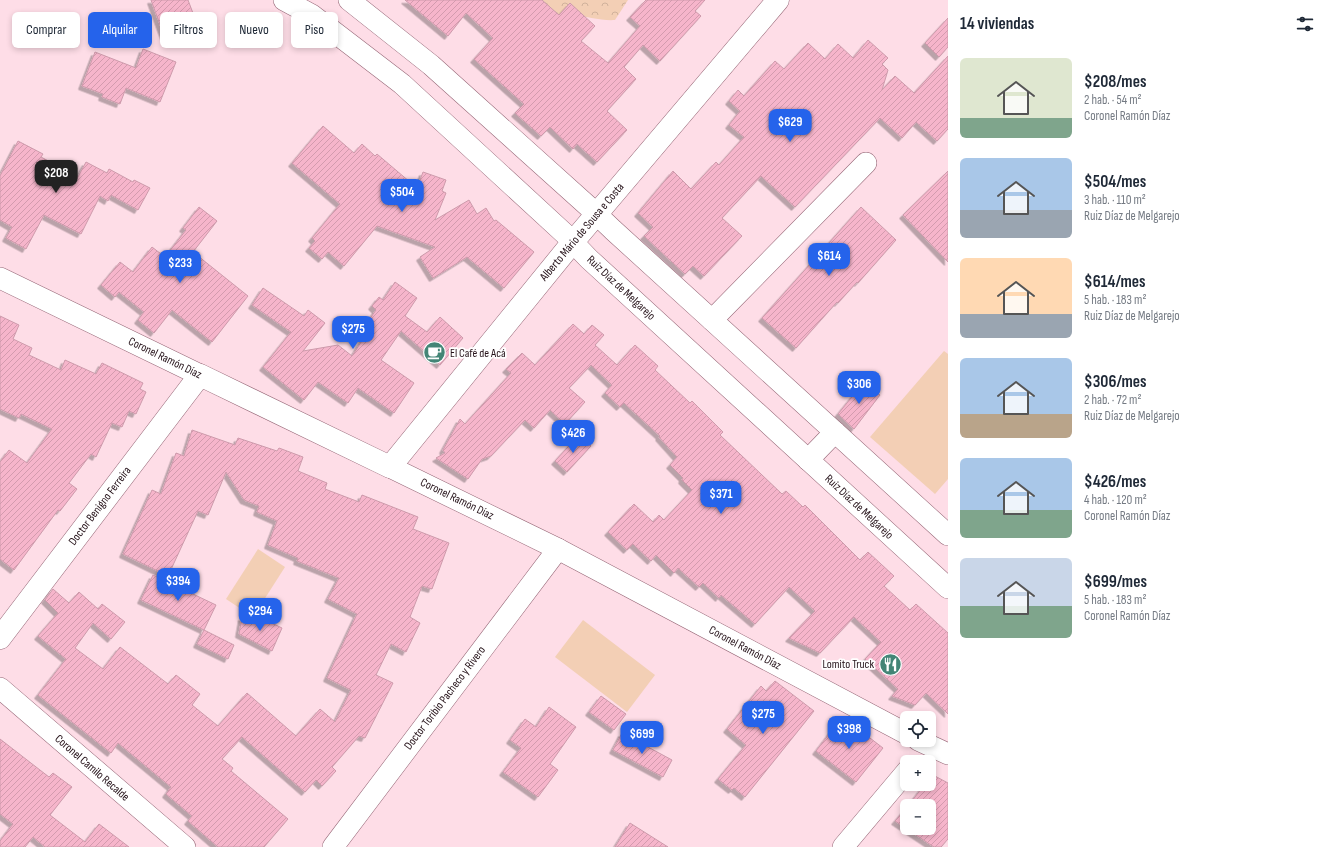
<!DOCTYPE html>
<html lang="es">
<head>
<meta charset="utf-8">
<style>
  body { margin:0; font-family:"Sofia Sans Condensed",sans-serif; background:#f6f6f7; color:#1f2937; height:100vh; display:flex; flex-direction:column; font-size:15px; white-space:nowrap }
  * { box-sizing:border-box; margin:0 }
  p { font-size:13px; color:#747a83 }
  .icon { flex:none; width:22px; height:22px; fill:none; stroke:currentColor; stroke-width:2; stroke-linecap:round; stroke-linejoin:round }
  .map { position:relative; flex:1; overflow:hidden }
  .sheet { display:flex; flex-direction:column; background:#fff; width:380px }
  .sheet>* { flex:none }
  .guide { position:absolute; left:12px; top:12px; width:380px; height:36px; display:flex; gap:8px }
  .controls { position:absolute; left:900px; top:711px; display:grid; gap:8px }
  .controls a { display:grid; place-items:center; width:36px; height:36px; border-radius:6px; background:#fff; box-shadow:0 2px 6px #0003; font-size:20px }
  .price { position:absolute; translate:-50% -34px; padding:0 9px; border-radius:8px; background:#2563eb; color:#fff; font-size:13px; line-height:26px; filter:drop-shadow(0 1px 2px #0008) }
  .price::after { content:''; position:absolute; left:50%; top:24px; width:12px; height:9px; margin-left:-6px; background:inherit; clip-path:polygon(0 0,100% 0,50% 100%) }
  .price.current { background:#222; color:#fff }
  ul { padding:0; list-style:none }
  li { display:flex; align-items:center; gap:12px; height:100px; padding:0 12px }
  li span { display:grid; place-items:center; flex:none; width:112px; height:80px; border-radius:6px; color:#555 }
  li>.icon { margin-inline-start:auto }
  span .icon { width:48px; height:48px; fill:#fffc; stroke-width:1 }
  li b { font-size:17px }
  h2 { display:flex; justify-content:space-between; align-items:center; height:48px; padding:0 12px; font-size:17px }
  .tag { padding:0 14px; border-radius:6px; background:#fff; box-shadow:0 2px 6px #0003; font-size:14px; line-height:36px }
  .tag.current { background:#2563eb; color:#fff }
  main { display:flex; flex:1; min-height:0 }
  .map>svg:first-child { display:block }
</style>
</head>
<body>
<main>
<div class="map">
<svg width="948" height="847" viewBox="0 0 948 847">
  <defs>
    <pattern id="forest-crowns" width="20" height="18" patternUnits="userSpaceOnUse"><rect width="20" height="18" fill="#f3cfb5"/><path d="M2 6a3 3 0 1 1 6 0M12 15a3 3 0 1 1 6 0" fill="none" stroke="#d0b19b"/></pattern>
    <pattern id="building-hatch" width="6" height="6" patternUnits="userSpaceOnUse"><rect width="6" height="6" fill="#f6b5cb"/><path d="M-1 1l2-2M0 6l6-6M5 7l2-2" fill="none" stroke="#d39bae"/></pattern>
    <filter id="shadow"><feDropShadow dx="-3.5" dy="3.5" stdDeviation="0" flood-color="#0004"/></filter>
  </defs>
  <rect width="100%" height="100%" fill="#fedde7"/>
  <g fill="#f3cfb5">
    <path d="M944,351l4,3v125l-13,15 -65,-57z"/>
    <path d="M258,549l27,18 -32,50 -27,-18z"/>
    <path d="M583,620l72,55 -28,37 -72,-55z"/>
  </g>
  <path fill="url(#forest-crowns)" d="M528,0h100l-13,20c-14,1 -29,-4 -43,-5 -7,0 -15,2 -22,4z"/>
  <g fill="url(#building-hatch)" stroke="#cd9aab" filter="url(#shadow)">
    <path d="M151,0h37l11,29 -33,12z"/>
    <path d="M405,0h137l17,15 11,-12 25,23 -14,15 27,22 32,-37 -10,-9 16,-17h59l-10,11 6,5 -41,45 -17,-16 -19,22 12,12 -29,32 20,19 -30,32 -20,-18 -4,5 -23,-22 -9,9 -26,-23 9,-9 -50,-45 19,-21 -27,-25 -18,23z"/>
    <path d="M948,18v29l-9,10 -14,-14z"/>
    <path d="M868,40l20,18 -6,6 6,6 -6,20 13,-14 19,17 34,-37v73l-11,12 -21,-19 -14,16 -22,-20 -85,89 -34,-31 -39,42 20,18 -38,40 -11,-10 -8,8 -41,-38 9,-9 -15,-14 35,-42 18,18 25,-27 3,3 25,-28 -15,-12 11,-14 -11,-10 9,-11 6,6 31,-35 9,8 24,-26 17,16 13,-15 15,14z"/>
    <path d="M143,49l33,13 -16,40 -34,-14 -6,16 -18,-7 1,-3 -21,-8 13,-34 41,16z"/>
    <path d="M323,126l31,27 8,-9 13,12 2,-2 40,34 6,-16 23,8 -4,11 4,2 -11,27 34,-20 8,14 9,-6 8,13 2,-1 38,32 -30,36 -37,-31 -34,21 -13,-21 15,-10 -58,-21 -33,40 -16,-14 -6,7 -13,-11 6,-7 -3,-3 28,-34 -48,-41z"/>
    <path d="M18,141l25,13 -2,3 37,20 8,-15 21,11 2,-4 24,13 1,-2 16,8 -12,22 -27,-15 -3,6 -8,-5 -19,38 -37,-19 -18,34 -20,-11 6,-11 -12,-7v-44z"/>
    <path d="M948,171v91l-45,-47z"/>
    <path d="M199,207l18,14 -24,31 55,44 -36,46 -40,-32 -18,23 -16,-13 6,-8 -25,-20 -4,5 -14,-12 19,-23 13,10 19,-25 13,10 21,-27 -3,-2z"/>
    <path d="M861,207l35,33 -38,43 -1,-1 -19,21 -1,-1 -41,46 -34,-30z"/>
    <path d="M395,282l22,16 -12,18 22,16 13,-15 23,21 -23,27 -39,-34 -20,29 33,23 -20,30 -36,-25 -10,15 -30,-21 -14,18 -41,-33 28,-35 -39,-27 11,-17 41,28 4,-6 17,13 -22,28 35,-6 14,11 17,-26 -5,-3 12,-17 -4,-4 7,-9 4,3z"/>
    <path d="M0,316l19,9 -6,14 19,9 -3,7 32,15 4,-10 31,14 6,-11 41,20 -3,6 6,3 -10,22 -7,-3 -7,16 -10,-4 -16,34 -5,-3 -22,29 8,6 -17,22 -2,-1 -44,60 -14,-11v-97l9,-12 18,13 25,-34 -31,-15 -2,4 -19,-9z"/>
    <path d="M573,324l11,10 8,-9 12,10 -9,10 22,20 18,-20 23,21 -3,4 35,33 2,-2 31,31 -3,3 62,59 4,-3 17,16 2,-2 55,55 8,-8 26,24 -10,10 26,24 6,-6 32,29v81l-22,-21 -11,12 -23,-9 6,-7 -33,-30 16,-17 -27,-25 -34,36 -31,-15 26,-27 -26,-24 -34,37 -34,-29 -2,3 -16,-15 -4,4 -21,-19 -4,5 -18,-18 -5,6 -18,-17 -6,6 -19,-18 26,-28 19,18 6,-7 5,5 28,-30 -10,-10 1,-2 -13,-13 7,-8 -18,-20 1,-1 -36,-33 -4,4 -15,-14 7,-8 -21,-20 -22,23 16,14 -20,22 -15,-14 -16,18 -9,-8 -34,36 -9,3 -14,20 -32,-21 9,-5 -2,-3 17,-31 5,5 46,-51 -5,-4 16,-16 13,12z"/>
    <path d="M864,382l16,13 -26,34 -16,-15z"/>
    <path d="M192,430l43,15 3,-7 39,13 2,-3 24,9 -5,14 29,12 -2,6 34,13 3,-7 56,22 -5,12 36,14 -17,46 -10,-3 -12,31 10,6 -14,29 -15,-8 -15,31 17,8 -28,55 -6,-2 -27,31 4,4 -14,15 -6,-6 -11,12 -63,-55 -20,22 11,9 -2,3 57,48 -24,28h-46l-30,-26 4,-5 -26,-22 5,-7 -53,-44 -7,10 -73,-58 28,-36 -28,-23 20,-23 -13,-13 8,-11 16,14 10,-11 19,17 4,-5 23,18 -14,17 -18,-16 -18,25 28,21 17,-22 48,37 8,-9 24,19 -8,11 26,21 29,-33 49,43 24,-27 15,13 16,-32 -24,-12 30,-64 -29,-15 11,-21 -42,-17 1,-3 -30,-13 9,-24 -20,-9 2,-6 -15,-6 -18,-28 -18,43 -10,-4 -30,65 -45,-22 29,-64 9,4 15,-41 8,3z"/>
    <path d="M579,435l12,11 -24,26 -12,-11z"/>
    <path d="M153,575l63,30 -12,25 -63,-30z"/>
    <path d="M255,615l27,13 -10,23 -33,-17 3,-17 9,5z"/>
    <path d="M204,630l30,15 -6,14 -31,-15z"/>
    <path d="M775,681l39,30 -69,86 -11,-9 -2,2 -14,-11 28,-34 -19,-16 34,-43 5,5z"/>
    <path d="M601,696l25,18 -12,16 -25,-18z"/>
    <path d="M549,707l27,20 -26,37 8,6 -20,27 -35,-25 18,-24 -11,-8 15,-21 11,8z"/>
    <path d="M844,718l39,30 -27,34 -40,-31 20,-26 2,1z"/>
    <path d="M622,733l50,27 -9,17 -50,-27z"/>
    <path d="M0,739l49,38 4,-4 19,14 -22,28 35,27 14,-18 30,23h-84l-12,-10 -8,10h-25v-6l13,-17 -13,-10z"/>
    <path d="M933,775l15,8v56l-7,8h-7l-39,-26 12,-14v21h22v-22h-21l17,-22h4v-5z"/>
    <path d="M630,823l38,24h-53z"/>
  </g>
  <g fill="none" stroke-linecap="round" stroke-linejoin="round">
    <defs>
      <g id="minor">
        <path d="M284,0l28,15 90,69 163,150 24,25 359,329"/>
        <path d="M349,0l82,65 158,142 24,23 335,305"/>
        <path d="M0,278l200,97"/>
        <path d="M712,320l154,-157"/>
        <path d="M808,460l27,-28"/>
        <path d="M390,467l168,82 349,185"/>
        <path d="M0,688l185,159"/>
        <path d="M918,740l30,14"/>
        <path d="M333,847l225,-298"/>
        <path d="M843,847l64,-76"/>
      </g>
      <path id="tertiary" d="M0,638l200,-263 190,92 182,-224 206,-243"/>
    </defs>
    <use href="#minor" stroke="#966777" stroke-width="22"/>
    <use href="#tertiary" stroke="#966777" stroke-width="23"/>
    <use href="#minor" stroke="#fff" stroke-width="21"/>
    <use href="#tertiary" stroke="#fff" stroke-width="22"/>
  </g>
  <defs>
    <symbol id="cafe-disc" viewBox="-11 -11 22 22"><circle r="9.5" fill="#438576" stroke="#fff"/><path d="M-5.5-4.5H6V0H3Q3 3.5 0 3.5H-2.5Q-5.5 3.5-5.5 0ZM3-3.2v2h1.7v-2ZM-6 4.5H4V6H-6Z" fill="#fff"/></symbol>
    <symbol id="restaurant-disc" viewBox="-11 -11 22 22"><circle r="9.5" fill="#438576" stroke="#fff"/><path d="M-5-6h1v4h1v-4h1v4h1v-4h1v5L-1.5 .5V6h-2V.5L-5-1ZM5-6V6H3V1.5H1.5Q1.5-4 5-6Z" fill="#fff"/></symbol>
  </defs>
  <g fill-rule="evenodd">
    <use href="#cafe-disc" x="422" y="340" width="25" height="25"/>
    <use href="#restaurant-disc" x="878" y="652" width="25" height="25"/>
  </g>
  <g text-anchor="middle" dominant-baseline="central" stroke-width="3.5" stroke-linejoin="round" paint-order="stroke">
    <g font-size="12" fill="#251219" stroke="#fff">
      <text transform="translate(582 232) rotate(-50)">Alberto Mário de Sousa e Costa</text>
      <text transform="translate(621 288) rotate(43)">Ruiz Díaz de Melgarejo</text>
      <text transform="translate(165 358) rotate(26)">Coronel Ramón Díaz</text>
      <text transform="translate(457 499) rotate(26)">Coronel Ramón Díaz</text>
      <text transform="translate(100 506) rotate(-53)">Doctor Benigno Ferreira</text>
      <text transform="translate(859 507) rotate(43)">Ruiz Díaz de Melgarejo</text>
      <text transform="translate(745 648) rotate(28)">Coronel Ramón Díaz</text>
      <text transform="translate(445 698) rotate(-53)">Doctor Toribio Pacheco y Rivero</text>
      <text transform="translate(92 768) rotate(41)">Coronel Camilo Recalde</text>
    </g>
    <g font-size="12" fill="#251219" stroke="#fff" text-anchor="start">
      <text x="450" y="353">El Café de Acá</text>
      <text x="874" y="664" text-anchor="end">Lomito Truck</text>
    </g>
  </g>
</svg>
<div class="controls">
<a><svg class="icon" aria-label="locate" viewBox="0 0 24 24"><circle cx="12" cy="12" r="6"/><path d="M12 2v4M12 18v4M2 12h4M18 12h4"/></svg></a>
<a>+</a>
<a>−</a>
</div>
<b class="price" style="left:790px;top:143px">$629</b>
<b class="price current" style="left:56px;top:194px">$208</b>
<b class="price" style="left:402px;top:213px">$504</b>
<b class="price" style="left:829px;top:277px">$614</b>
<b class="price" style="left:180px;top:284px">$233</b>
<b class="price" style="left:353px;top:350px">$275</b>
<b class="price" style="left:859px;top:405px">$306</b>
<b class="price" style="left:573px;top:454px">$426</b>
<b class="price" style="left:721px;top:515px">$371</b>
<b class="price" style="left:178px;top:602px">$394</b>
<b class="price" style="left:260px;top:632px">$294</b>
<b class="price" style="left:763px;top:735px">$275</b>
<b class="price" style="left:849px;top:750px">$398</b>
<b class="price" style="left:642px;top:755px">$699</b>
<div class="guide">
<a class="tag">Comprar</a>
<a class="tag current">Alquilar</a>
<a class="tag">Filtros</a>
<a class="tag">Nuevo</a>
<a class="tag">Piso</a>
</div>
</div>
<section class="sheet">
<h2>14 viviendas<svg class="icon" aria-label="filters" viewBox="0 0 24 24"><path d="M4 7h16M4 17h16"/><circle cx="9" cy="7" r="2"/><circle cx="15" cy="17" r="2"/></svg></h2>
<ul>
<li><span style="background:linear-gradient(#dfe7d0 75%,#7fa58c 0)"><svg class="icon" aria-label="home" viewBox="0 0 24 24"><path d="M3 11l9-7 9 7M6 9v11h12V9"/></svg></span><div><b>$208/mes</b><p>2 hab. · 54 m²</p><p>Coronel Ramón Díaz</p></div></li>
<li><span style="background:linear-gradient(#a9c7e8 65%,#9aa5b1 0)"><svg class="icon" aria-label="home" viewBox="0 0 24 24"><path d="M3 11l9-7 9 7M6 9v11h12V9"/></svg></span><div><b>$504/mes</b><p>3 hab. · 110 m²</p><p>Ruiz Díaz de Melgarejo</p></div></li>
<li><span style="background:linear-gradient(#ffd9b3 70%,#9aa5b1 0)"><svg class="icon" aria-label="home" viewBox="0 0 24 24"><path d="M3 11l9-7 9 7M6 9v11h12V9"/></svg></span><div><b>$614/mes</b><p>5 hab. · 183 m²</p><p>Ruiz Díaz de Melgarejo</p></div></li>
<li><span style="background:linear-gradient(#a9c7e8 70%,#b9a48a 0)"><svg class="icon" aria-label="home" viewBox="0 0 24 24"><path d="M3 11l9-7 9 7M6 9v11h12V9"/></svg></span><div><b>$306/mes</b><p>2 hab. · 72 m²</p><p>Ruiz Díaz de Melgarejo</p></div></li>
<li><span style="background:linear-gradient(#a9c7e8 65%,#7fa58c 0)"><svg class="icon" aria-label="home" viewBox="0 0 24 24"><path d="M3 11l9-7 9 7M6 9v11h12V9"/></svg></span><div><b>$426/mes</b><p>4 hab. · 120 m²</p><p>Coronel Ramón Díaz</p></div></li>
<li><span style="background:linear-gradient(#c9d6e8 60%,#7fa58c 0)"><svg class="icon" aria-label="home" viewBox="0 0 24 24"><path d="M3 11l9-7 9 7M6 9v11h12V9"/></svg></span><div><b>$699/mes</b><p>5 hab. · 183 m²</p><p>Coronel Ramón Díaz</p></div></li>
</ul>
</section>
</main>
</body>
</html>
